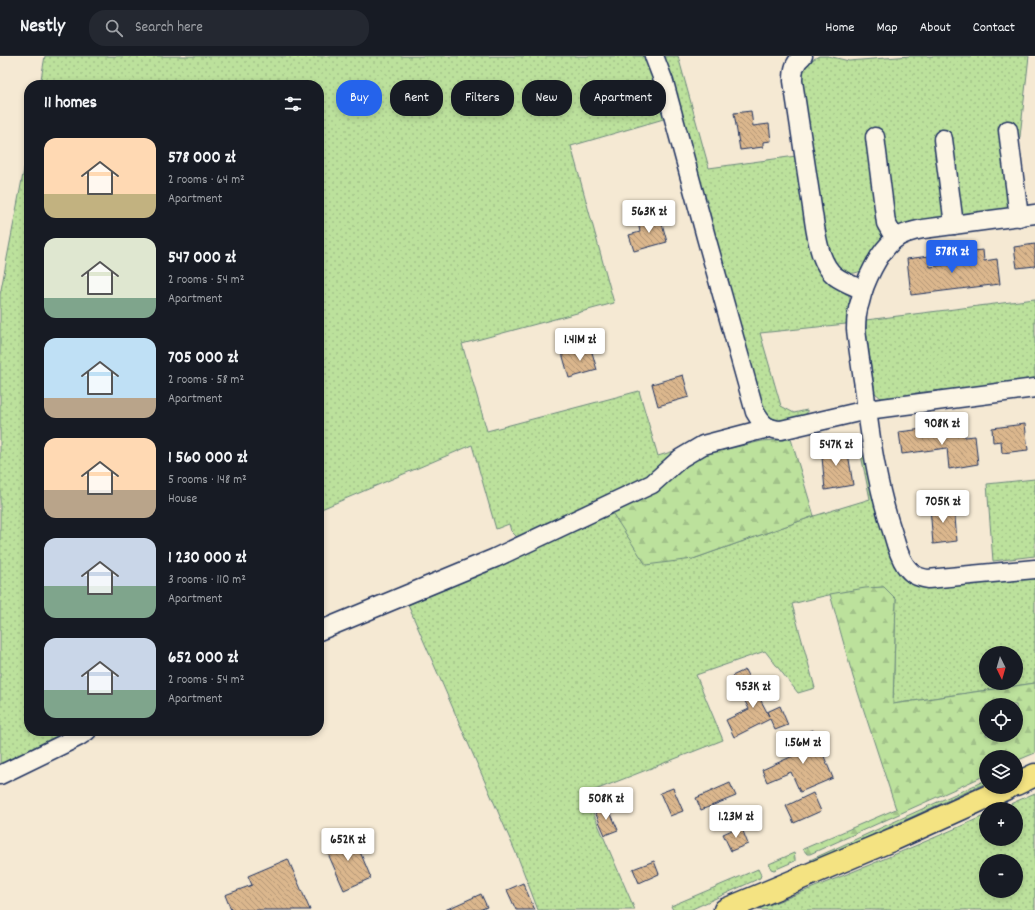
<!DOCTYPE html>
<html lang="en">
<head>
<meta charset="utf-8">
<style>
  body { margin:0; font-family:Dekko,sans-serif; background:#242831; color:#f1f3f6; height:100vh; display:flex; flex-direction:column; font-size:15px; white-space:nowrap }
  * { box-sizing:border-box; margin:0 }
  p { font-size:13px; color:#9ea1a6 }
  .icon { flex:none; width:22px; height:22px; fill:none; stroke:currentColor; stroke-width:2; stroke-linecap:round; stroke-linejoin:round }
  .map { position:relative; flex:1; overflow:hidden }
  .side { position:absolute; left:24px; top:24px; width:300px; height:656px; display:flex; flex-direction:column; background:#171b24; border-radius:16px; box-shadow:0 2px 6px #0003 }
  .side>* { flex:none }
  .banner { position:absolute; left:336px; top:24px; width:380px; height:36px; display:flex; gap:8px }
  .needle { width:26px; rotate:175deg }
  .fabs { position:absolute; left:979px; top:590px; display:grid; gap:8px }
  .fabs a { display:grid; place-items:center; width:44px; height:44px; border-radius:50%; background:#171b24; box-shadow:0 2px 6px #0003; font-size:20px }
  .price { position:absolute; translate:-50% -34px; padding:0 9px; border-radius:4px; background:#fff; color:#222; font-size:13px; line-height:26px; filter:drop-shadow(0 1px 2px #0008) }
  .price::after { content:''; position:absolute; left:50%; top:24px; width:12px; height:9px; margin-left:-6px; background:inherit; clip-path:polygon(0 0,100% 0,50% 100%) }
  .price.active { background:#2563eb; color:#fff }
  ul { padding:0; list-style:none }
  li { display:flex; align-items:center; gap:12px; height:100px; padding:0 20px }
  li span { display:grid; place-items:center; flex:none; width:112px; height:80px; border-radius:12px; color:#555 }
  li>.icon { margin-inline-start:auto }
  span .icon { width:48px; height:48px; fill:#fffc; stroke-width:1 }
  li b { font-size:17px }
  h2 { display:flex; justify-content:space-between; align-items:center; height:48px; padding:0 20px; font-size:17px }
  .pill { padding:0 14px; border-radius:16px; background:#171b24; box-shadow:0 2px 6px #0003; font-size:14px; line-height:36px }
  .pill.active { background:#2563eb; color:#fff }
  header { display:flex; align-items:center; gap:24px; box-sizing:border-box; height:56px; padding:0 20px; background:#171b24; border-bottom:1px solid #363941 }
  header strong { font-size:19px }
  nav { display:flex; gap:22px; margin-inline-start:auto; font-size:14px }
  .search { width:280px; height:36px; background:#242831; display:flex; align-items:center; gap:10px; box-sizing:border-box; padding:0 14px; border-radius:16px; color:#9ea1a6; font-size:15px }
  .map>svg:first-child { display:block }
</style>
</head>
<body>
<header>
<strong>Nestly</strong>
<div class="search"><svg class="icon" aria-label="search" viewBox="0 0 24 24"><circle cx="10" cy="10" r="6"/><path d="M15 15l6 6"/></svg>Search here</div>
<nav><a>Home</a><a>Map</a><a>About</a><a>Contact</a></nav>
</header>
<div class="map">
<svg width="1035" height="854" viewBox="0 0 1035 854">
  <defs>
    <pattern id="grass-dots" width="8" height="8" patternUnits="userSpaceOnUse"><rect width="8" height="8" fill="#bce19c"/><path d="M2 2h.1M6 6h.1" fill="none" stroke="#a1c189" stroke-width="1.8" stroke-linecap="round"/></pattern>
    <pattern id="forest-firs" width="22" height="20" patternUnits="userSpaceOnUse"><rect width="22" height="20" fill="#bce19c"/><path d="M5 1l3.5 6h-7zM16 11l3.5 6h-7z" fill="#a1c189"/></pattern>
    <pattern id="building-back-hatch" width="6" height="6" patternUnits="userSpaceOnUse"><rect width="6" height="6" fill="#dbb78d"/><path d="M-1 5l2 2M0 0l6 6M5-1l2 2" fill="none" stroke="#b19576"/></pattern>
  </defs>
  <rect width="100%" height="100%" fill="#f5e9d3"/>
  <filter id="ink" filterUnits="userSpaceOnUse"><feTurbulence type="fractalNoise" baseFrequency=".025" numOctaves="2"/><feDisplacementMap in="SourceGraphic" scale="8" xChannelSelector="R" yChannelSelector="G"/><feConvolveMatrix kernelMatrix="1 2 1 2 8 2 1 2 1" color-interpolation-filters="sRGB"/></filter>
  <g filter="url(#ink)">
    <g fill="url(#grass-dots)" stroke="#6c887d" fill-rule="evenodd">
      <path d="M45,0h604l18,62 -96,28 43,157 -152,41 25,87 152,-40 19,65 29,-9 -41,32 -128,59 -7,-7 -2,-7 -13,5 -24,-84 -153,65v-425h-279z"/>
      <path d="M659,0h19l31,112 87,-12 20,107 32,30 2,6 -4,25 -86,9 21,73 13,7 13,-3v6l-32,7 -10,-8z"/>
      <path d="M819,0h9l21,5 61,-5h119l-11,98 6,52 -118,19 -43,45c-8,4 -13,4 -22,2l-16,-21 -25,-176 7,-12z"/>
      <path d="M29,87v588h51l-80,40v-476z"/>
      <path d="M1035,243v83l-89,11 -3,-3 -28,3 -3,5 -22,3 -1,-4 -8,1 -6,-5 -8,-55 -1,-18z"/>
      <path d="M861,399h5c7,30 15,61 24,92 3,10 4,23 12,31 7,6 14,7 23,7l110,-10v108l-142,21 3,-105 -12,-12c-32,2 -62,9 -92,17l23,84 -17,5 -33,-42 -69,24 27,65 -138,54 50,116h-97l-19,-50 -111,-255 85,-37 118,-57 82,48 121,-43 56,-17zM986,597h30v30h-30z"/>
      <path d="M1035,423v77l-42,5 -6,-77z"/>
      <path d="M986,724v3l-173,79 -3,-2z"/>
      <path d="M1035,737v117h-279c78,-30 154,-61 230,-95v24h30v-30h-17zM986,805h30v30h-30z"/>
      <path d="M794,797l1,5v3l-21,9 -3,-1 -2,-5z"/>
      <path d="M758,813l3,6 -1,3 -70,32h-17l-2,-4z"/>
    </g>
    <g fill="url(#forest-firs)" stroke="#6c887d" fill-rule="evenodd">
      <path d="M791,383l23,77 -121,43 -47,6 -35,-54 53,-29 34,-24 12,-5 52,-12z"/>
      <path d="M884,531l12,12 -3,105 142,-21v70l-19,8v-4h-30v18l-176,79h-3l-4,-5 93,-40 -43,-132 -23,-83 35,-6zM986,649h30v30h-30z"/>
    </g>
    <g fill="url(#building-back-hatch)" stroke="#1b2f5e">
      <path d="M751,55l2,15 16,-2 2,17 -8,1v5l-23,3 -6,-37z"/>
      <path d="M660,160l7,26 -33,9 -5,-16 11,-3 -2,-10z"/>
      <path d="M1035,188v22l-18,2 -3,-21z"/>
      <path d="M983,194l1,11 13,-2 3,25 -89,11 -4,-36 22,-3 1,11 32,-4 -1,-11z"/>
      <path d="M590,289l7,25 -28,8 -7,-25z"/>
      <path d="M683,319l6,22 -31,9 -6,-22z"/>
      <path d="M1025,368l3,26 -26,3 -1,-12 -8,1 -1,-14z"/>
      <path d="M923,373l1,5 40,-4 1,7 10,-1 3,28 -29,5 -2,-21 -45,6 -3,-22z"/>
      <path d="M843,387l2,11 3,-1 5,32 -28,5 -4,-44z"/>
      <path d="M954,449l3,36 -24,3 -3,-37z"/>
      <path d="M745,614l24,46 -2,-4 13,-6 8,19 -13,5 -5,-11 -36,18 -8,-17 23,-11 -17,-33z"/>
      <path d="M813,674l20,48 -33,14 -9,-20 -24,10 -5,-12 44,-20 -6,-15z"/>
      <path d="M730,727l6,13 -35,14 -5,-12z"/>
      <path d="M673,732l10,23 -13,5 -10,-23z"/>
      <path d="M813,737l8,18 -27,12 -8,-17z"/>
      <path d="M608,751l10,23 -13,5 -10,-23z"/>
      <path d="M741,770l7,18 -17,7 -8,-17z"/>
      <path d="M353,779l18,43 -27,12 -19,-43z"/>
      <path d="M288,803l22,51h-79l-6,-15 27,-10 -4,-9z"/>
      <path d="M654,805l5,13 -20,9 -6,-14z"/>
      <path d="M523,827l12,27h-19l-9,-20z"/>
      <path d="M481,838l6,13 -8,3h-34z"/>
    </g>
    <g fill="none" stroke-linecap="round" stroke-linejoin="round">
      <defs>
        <g id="minor">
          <path d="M654,0l10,26 42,155 49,175c7,12 11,17 26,18l86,-20 168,-22"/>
          <path d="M803,0c-9,7 -10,14 -10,25l22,146c3,17 6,37 20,49 8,6 19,10 28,14"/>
          <path d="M1008,74l11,87"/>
          <path d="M875,81l11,86 9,16"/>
          <path d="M943,83l11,86"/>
          <path d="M1035,158l-112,15c-10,2 -20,4 -28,10 -16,12 -31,44 -35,63 -3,8 -4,18 -4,27 2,19 5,38 8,57 6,50 13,101 29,148 3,11 6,22 12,31 7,10 12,12 23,14l107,-10"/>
          <path d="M319,575l176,-73 157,-74 29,-26 22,-13 65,-17"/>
          <path d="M0,719l78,-38 9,-6"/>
        </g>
        <g id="primary">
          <path d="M1016,728l19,-9"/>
          <path d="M725,854l169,-71 115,-52"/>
        </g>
      </defs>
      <use href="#minor" stroke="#1b2f5e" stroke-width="21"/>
      <use href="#primary" stroke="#1b2f5e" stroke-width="25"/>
      <use href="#minor" stroke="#fcf5e5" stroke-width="18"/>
      <use href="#primary" stroke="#f4e382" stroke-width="22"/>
    </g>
  </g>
</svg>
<div class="fabs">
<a><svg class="needle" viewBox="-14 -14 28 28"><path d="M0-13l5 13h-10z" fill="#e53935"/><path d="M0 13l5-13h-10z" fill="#9ea1a6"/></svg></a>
<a><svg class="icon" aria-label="locate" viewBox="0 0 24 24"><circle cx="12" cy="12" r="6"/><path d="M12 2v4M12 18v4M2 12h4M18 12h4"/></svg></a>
<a><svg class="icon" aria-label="layers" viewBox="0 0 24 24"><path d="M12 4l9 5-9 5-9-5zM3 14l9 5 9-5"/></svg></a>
<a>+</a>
<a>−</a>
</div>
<b class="price" style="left:649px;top:178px">563K zł</b>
<b class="price active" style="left:952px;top:218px">578K zł</b>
<b class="price" style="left:580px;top:306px">1.41M zł</b>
<b class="price" style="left:942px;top:390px">908K zł</b>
<b class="price" style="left:836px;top:411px">547K zł</b>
<b class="price" style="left:943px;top:468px">705K zł</b>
<b class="price" style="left:753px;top:653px">953K zł</b>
<b class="price" style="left:803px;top:709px">1.56M zł</b>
<b class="price" style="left:606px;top:765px">508K zł</b>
<b class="price" style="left:736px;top:783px">1.23M zł</b>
<b class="price" style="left:348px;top:806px">652K zł</b>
<div class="banner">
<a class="pill active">Buy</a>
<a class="pill">Rent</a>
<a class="pill">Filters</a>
<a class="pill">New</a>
<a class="pill">Apartment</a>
</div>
<section class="side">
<h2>11 homes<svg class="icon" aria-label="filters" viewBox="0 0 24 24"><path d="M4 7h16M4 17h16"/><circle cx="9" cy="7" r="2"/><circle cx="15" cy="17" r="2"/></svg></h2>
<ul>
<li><span style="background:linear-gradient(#ffd9b3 70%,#c2b280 0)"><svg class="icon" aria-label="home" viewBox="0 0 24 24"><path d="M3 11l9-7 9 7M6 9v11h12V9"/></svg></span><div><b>578 000 zł</b><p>2 rooms · 64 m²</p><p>Apartment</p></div></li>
<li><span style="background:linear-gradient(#dfe7d0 75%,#7fa58c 0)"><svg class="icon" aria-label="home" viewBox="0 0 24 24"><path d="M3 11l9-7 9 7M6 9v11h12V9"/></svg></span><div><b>547 000 zł</b><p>2 rooms · 54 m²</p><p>Apartment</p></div></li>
<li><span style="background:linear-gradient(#bfe0f5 75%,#b9a48a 0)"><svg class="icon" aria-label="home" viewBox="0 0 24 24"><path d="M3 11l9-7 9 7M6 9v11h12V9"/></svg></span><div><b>705 000 zł</b><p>2 rooms · 58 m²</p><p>Apartment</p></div></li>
<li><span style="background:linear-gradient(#ffd9b3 65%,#b9a48a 0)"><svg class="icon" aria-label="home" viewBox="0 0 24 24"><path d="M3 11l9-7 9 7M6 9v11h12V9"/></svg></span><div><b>1 560 000 zł</b><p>5 rooms · 148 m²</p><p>House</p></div></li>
<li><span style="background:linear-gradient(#c9d6e8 60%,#7fa58c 0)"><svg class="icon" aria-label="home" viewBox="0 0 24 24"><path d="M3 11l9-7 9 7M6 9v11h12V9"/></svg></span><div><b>1 230 000 zł</b><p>3 rooms · 110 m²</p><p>Apartment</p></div></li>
<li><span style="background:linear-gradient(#c9d6e8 65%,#7fa58c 0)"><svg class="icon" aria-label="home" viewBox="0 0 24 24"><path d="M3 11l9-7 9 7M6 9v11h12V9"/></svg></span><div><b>652 000 zł</b><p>2 rooms · 54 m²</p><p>Apartment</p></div></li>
</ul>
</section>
</div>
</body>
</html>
